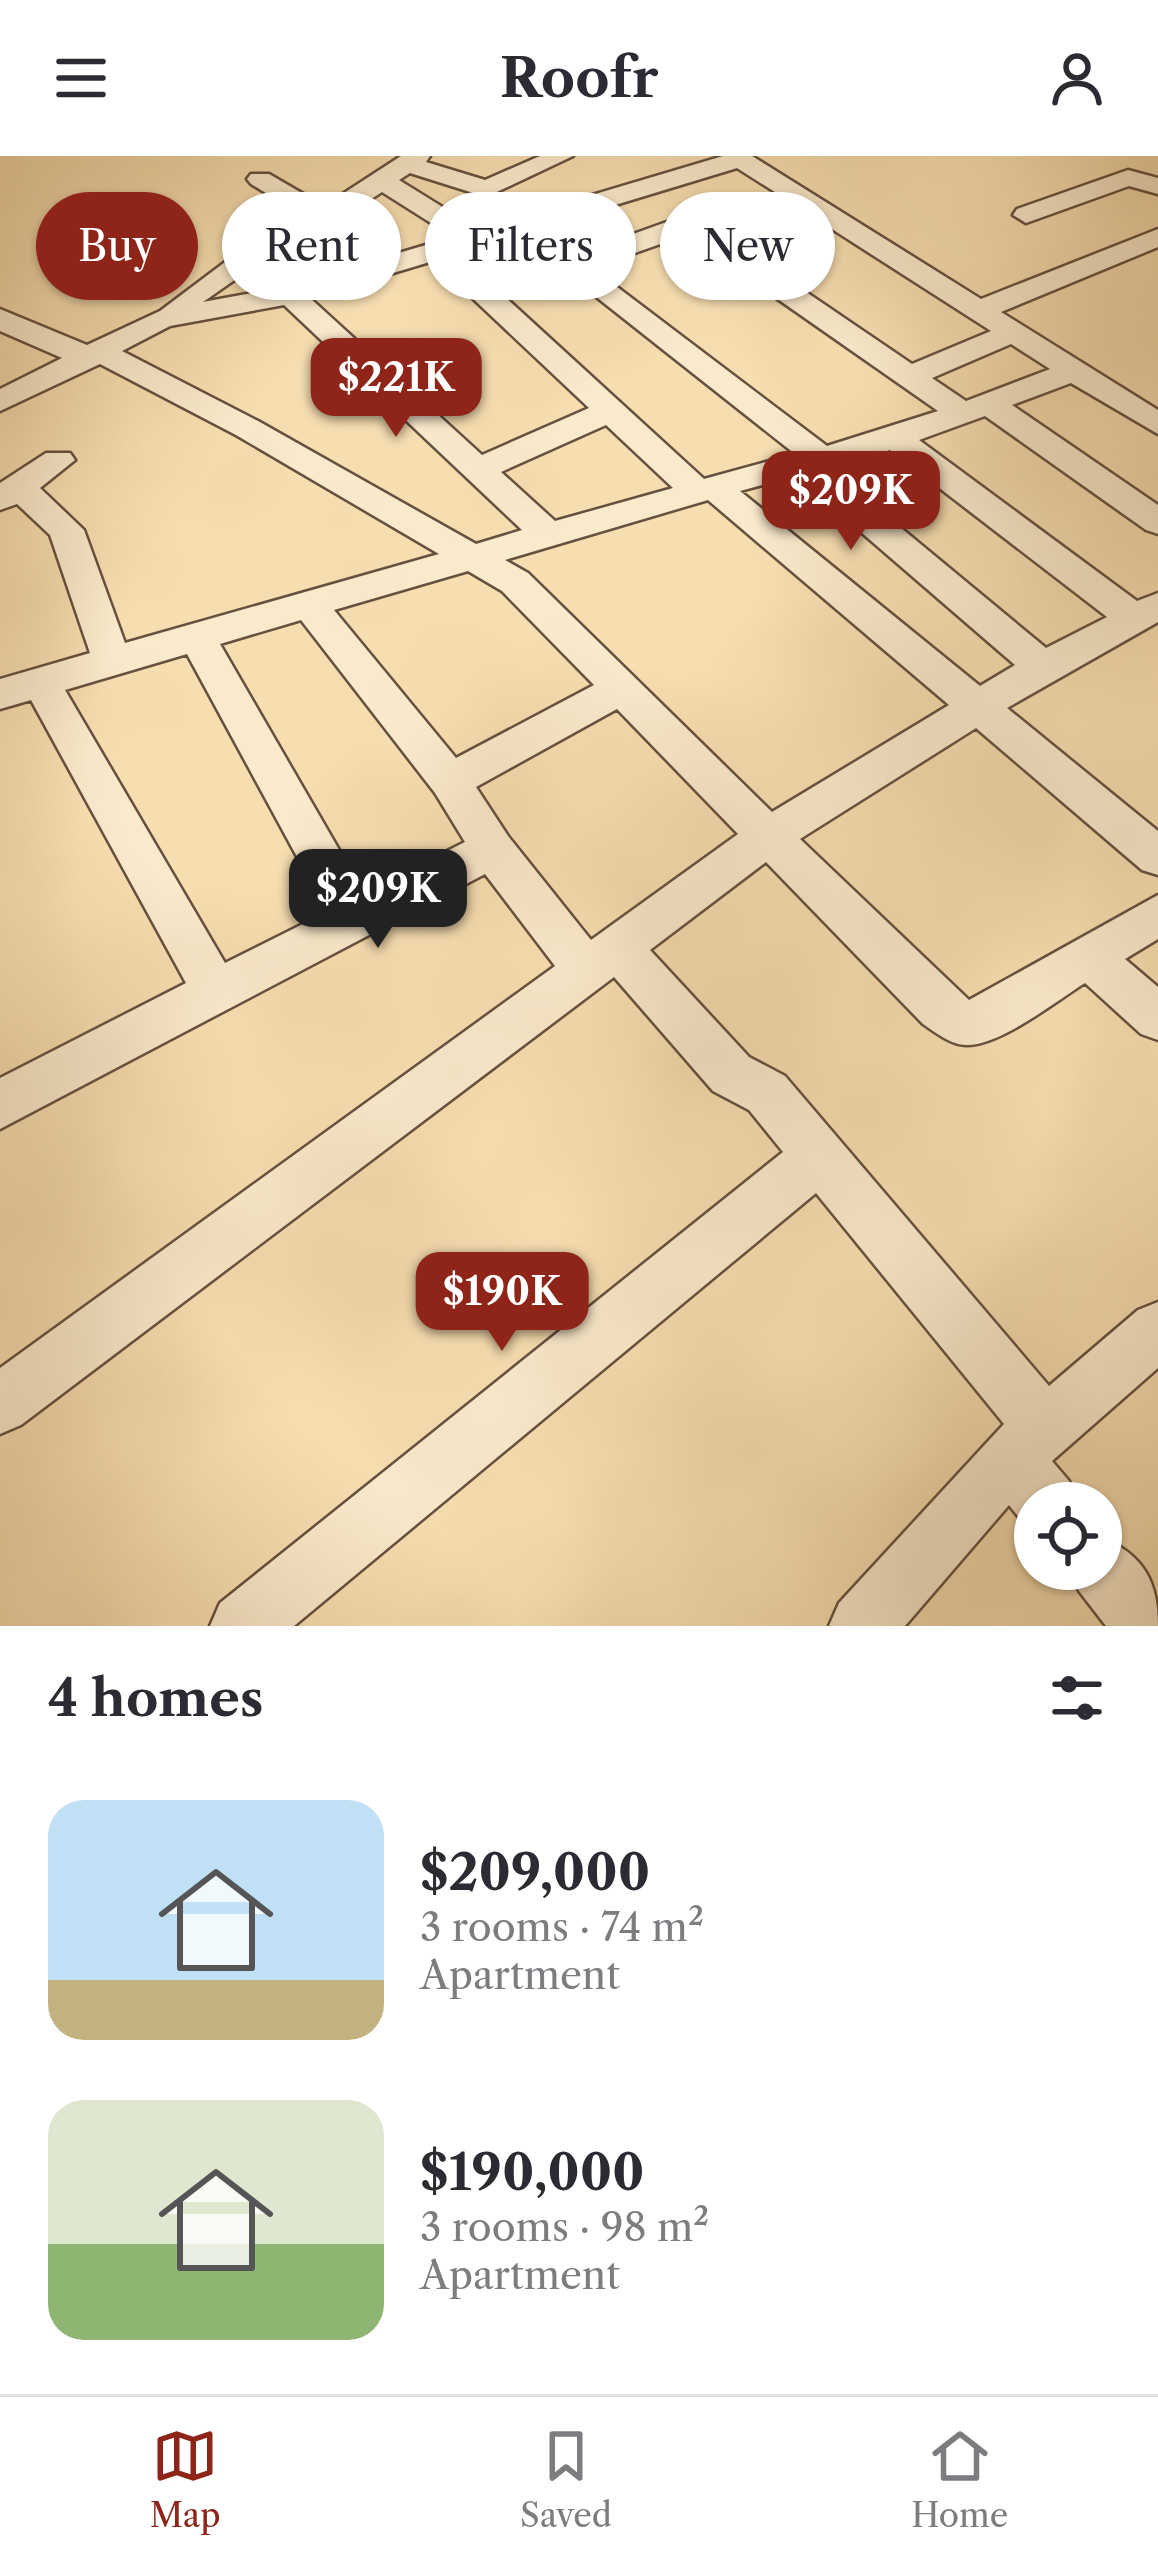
<!DOCTYPE html>
<html lang="en">
<head>
<meta charset="utf-8">
<style>
  body { margin:0; font-family:"Libre Caslon Text",serif; background:#f2f2f3; color:#2b2b33; height:100vh; display:flex; flex-direction:column; font-size:45px; white-space:nowrap }
  * { box-sizing:border-box; margin:0 }
  p { font-size:39px; color:#7c7c81 }
  .icon { flex:none; width:66px; height:66px; fill:none; stroke:currentColor; stroke-width:2; stroke-linecap:round; stroke-linejoin:round }
  .map { position:relative; height:1470px; overflow:hidden }
  .details { display:flex; flex-direction:column; background:#fff; flex:1 }
  .details>* { flex:none }
  .guide { position:absolute; left:36px; top:36px; width:1086px; height:108px; display:flex; gap:24px }
  .fabs { position:absolute; left:1014px; top:1326px; display:grid; gap:24px }
  .fabs a { display:grid; place-items:center; width:108px; height:108px; border-radius:50%; background:#fff; box-shadow:0 3px 9px #0004; font-size:60px }
  .price { position:absolute; translate:-50% -102px; padding:0 27px; border-radius:24px; background:#8f2418; color:#fff; font-size:39px; line-height:78px; filter:drop-shadow(0 3px 6px #0008) }
  .price::after { content:''; position:absolute; left:50%; top:72px; width:36px; height:27px; margin-left:-18px; background:inherit; clip-path:polygon(0 0,100% 0,50% 100%) }
  .price.active { background:#222; color:#fff }
  ul { padding:0; list-style:none }
  li { display:flex; align-items:center; gap:36px; height:300px; padding:0 48px }
  li span { display:grid; place-items:center; flex:none; width:336px; height:240px; border-radius:36px; color:#555 }
  li>.icon { margin-inline-start:auto }
  span .icon { width:144px; height:144px; fill:#fffc; stroke-width:1 }
  li b { font-size:51px }
  h2 { display:flex; justify-content:space-between; align-items:center; height:144px; padding:0 48px; font-size:51px }
  .tag { padding:0 42px; border-radius:54px; background:#fff; box-shadow:0 3px 9px #0004; font-size:42px; line-height:108px }
  .tag.active { background:#8f2418; color:#fff }
  header { display:flex; justify-content:space-between; align-items:center; height:156px; padding:0 48px; background:#fff; font-size:54px; font-weight:700 }
  .dock { display:flex; justify-content:space-around; align-items:center; height:168px; border-top:3px solid #e1e1e2; background:#fff; font-size:33px; color:#7c7c81 }
  .dock a { display:grid; justify-items:center; gap:6px }
  .dock .active { color:#8f2418 }
  .map>svg:first-child { display:block }
</style>
</head>
<body>
<header><svg class="icon" aria-label="menu" viewBox="0 0 24 24"><path d="M4 6h16M4 12h16M4 18h16"/></svg>Roofr<svg class="icon" aria-label="person" viewBox="0 0 24 24"><circle cx="12" cy="8" r="4"/><path d="M4 21q1-7 8-7t8 7"/></svg></header>
<div class="map">
<svg width="1158" height="1470" viewBox="0 0 1158 1470">
  <rect width="100%" height="100%" fill="#f7deb1"/>
  <filter id="stains"><feTurbulence type="fractalNoise" baseFrequency=".00167" numOctaves="4"/><feColorMatrix values="0 0 0 0 .2 0 0 0 0 .09 0 0 0 0 .02 0 0 0 .5 -.17"/></filter>
  <radialGradient id="worn" r=".72"><stop offset=".6" stop-color="#630" stop-opacity="0"/><stop offset="1" stop-color="#630" stop-opacity=".3"/></radialGradient>
  <g fill="none" stroke-linecap="round" stroke-linejoin="round">
    <defs>
      <g id="minor">
        <path d="M401,0h29l-4,6 59,18 55,-24h33l-87,41 -76,-24 -11,7 79,49 245,-73h29l229,143 177,-70v18l-157,65 157,98v24l-87,-51 -59,22 146,100v29l-12,-4 -161,-114 -66,24 218,161 21,-8v29l-151,86 151,123v44l-16,-5 -166,-142 -176,111 169,161 189,-105v44l-33,20 33,28v53l-17,-6 -56,-51c-29,18 -85,63 -119,62 -15,0 -31,-13 -43,-21l-157,-162 -116,88 99,107 36,19 264,310 89,-76 20,-8v66l-106,93 17,20 9,22h-43v26l-10,-4 -16,-20 -104,121h-76l10,-23 165,-179 -188,-231 -522,433h-84l10,-23 563,-451 -34,-42 -36,-19 -99,-114 -593,448 -21,9v-66l555,-402 -70,-92 -485,255v-51l186,-95 -155,-283 -31,9v-30l90,-26 -40,-118 -33,-31 -17,6v-27l46,-30h24l5,7 -35,28 44,42 41,113 314,-89 -203,-119 -136,-71 -100,47v-22l62,-31 -62,-27v-22l87,36 73,-34 89,-67 55,-28 -53,-32 -4,-5 4,-5h18l55,32zM737,12l52,33 -76,28 -19,-9h-22l-97,35 -19,-9 -14,8 253,200 -91,25 -247,-226zM382,36l71,45 -61,18 -50,-37zM807,57l184,118 -79,33 -181,-123zM322,72l45,35 -82,24 -82,15 66,-46zM686,79l252,176 -111,35 -235,-178zM433,105l156,147 -107,47 -172,-157zM284,149l238,225 -46,14 -218,-123 -136,-70 48,-25zM1011,188l39,25 -84,32 -34,-23zM606,269l67,63 -118,33 -54,-49zM890,294l217,167 -61,31 -215,-178zM796,320l219,189 -35,21 -240,-195zM708,344l241,205 -177,107 -244,-239 -23,-13zM468,415l34,20 92,94 -138,73 -122,-148zM301,464l134,173 30,49 -101,51 -144,-249zM187,498l140,258 -102,51 -160,-273zM617,553l121,125 -147,106 -83,-104 -32,-49z"/>
        <path d="M1128,14l30,8v16l-29,-8 -103,37 -13,-8 4,-6z"/>
        <path d="M1101,1381c43,18 57,45 57,89h-52l-27,-35 -10,-22h32z"/>
      </g>
    </defs>
    <use href="#minor" stroke="#66503f" stroke-width="5"/>
    <use href="#minor" fill="#faeacc" fill-rule="evenodd"/>
  </g>
  <rect width="100%" height="100%" filter="url(#stains)"/>
  <rect width="100%" height="100%" fill="url(#worn)"/>
</svg>
<div class="fabs">
<a><svg class="icon" aria-label="locate" viewBox="0 0 24 24"><circle cx="12" cy="12" r="6"/><path d="M12 2v4M12 18v4M2 12h4M18 12h4"/></svg></a>
</div>
<b class="price" style="left:396px;top:284px">$221K</b>
<b class="price" style="left:851px;top:397px">$209K</b>
<b class="price active" style="left:378px;top:795px">$209K</b>
<b class="price" style="left:502px;top:1198px">$190K</b>
<div class="guide">
<a class="tag active">Buy</a>
<a class="tag">Rent</a>
<a class="tag">Filters</a>
<a class="tag">New</a>
</div>
</div>
<section class="details">
<h2>4 homes<svg class="icon" aria-label="filters" viewBox="0 0 24 24"><path d="M4 7h16M4 17h16"/><circle cx="9" cy="7" r="2"/><circle cx="15" cy="17" r="2"/></svg></h2>
<ul>
<li><span style="background:linear-gradient(#bfe0f5 75%,#c2b280 0)"><svg class="icon" aria-label="home" viewBox="0 0 24 24"><path d="M3 11l9-7 9 7M6 9v11h12V9"/></svg></span><div><b>$209,000</b><p>3 rooms · 74 m²</p><p>Apartment</p></div></li>
<li><span style="background:linear-gradient(#dfe7d0 60%,#8fb573 0)"><svg class="icon" aria-label="home" viewBox="0 0 24 24"><path d="M3 11l9-7 9 7M6 9v11h12V9"/></svg></span><div><b>$190,000</b><p>3 rooms · 98 m²</p><p>Apartment</p></div></li>
</ul>
</section>
<nav class="dock">
<a class="active"><svg class="icon" aria-label="map" viewBox="0 0 24 24"><path d="M3 6l6-2 6 2 6-2v14l-6 2-6-2-6 2zM9 4v14M15 6v14"/></svg>Map</a>
<a><svg class="icon" aria-label="saved" viewBox="0 0 24 24"><path d="M7 4h10v16l-5-4-5 4z"/></svg>Saved</a>
<a><svg class="icon" aria-label="home" viewBox="0 0 24 24"><path d="M3 11l9-7 9 7M6 9v11h12V9"/></svg>Home</a>
</nav>
</body>
</html>
